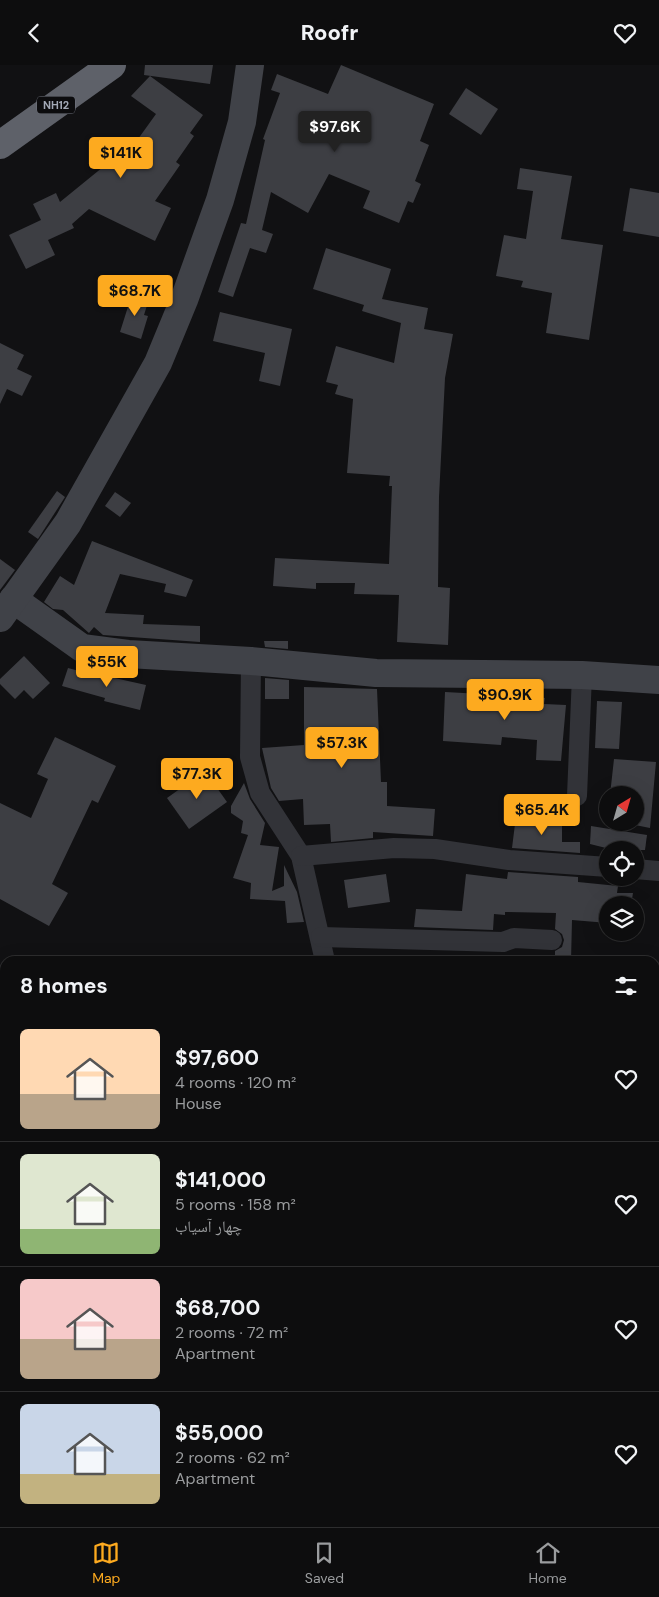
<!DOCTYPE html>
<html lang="en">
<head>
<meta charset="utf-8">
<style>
  body { margin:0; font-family:"DM Sans","Noto Naskh Arabic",sans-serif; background:#1b1b1c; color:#f1f3f6; height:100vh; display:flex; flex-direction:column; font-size:19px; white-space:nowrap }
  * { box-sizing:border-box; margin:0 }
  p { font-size:16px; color:#9a9c9e }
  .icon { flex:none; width:28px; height:28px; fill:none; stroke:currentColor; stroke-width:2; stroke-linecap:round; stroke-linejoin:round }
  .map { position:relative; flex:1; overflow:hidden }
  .side { position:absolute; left:0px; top:891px; width:660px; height:571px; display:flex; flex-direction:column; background:#0d0d0e; border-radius:15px 15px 0 0; box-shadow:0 5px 20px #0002,0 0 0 1px #2d2d2e }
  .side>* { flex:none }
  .needle { width:32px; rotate:37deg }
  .buttons { position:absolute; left:599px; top:721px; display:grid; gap:10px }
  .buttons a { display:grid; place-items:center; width:45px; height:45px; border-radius:50%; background:#0d0d0e; box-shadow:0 5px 20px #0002,0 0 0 1px #2d2d2e; font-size:25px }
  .price { position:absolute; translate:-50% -42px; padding:0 11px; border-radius:5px; background:#fdaa1f; color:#111; font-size:16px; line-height:32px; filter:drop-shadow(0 1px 2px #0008) }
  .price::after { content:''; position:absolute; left:50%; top:30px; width:15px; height:11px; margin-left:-8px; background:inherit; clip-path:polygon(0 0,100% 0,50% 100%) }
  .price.selected { background:#222; color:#fff }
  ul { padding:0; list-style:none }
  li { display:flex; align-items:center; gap:15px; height:125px; padding:0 20px }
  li+li { border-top:1px solid #2d2d2e }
  li span { display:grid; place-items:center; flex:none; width:140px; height:100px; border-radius:8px; color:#555 }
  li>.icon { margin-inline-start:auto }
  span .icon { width:60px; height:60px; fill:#fffc; stroke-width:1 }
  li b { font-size:21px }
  h2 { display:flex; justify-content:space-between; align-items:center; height:60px; padding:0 20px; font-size:21px }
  header { display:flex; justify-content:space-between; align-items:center; height:65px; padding:0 20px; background:#0d0d0e; font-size:22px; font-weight:800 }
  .tabs { display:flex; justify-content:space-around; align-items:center; height:70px; border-top:1px solid #2d2d2e; background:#0d0d0e; font-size:14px; color:#9a9c9e }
  .tabs a { display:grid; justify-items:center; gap:2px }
  .tabs .selected { color:#fdaa1f }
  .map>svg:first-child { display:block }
</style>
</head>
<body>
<header><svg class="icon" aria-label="back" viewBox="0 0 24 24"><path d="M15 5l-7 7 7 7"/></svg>Roofr<svg class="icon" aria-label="heart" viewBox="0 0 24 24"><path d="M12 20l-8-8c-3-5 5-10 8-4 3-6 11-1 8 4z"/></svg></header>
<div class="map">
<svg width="659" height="1462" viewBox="0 0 659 1462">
  <rect width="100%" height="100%" fill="#111113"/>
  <g fill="#3d3e43">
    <path d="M145,0h68l-3,19 -66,-9z"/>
    <path d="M341,0l93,39 -14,37 9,4 -14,36 6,3 -8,19 -5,-2 -9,22 -36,-15 7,-17 -41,-17 -21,39 -37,-21 -9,38 11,4 -7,19 -16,-5 -17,49 -15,-5 23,-69 5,1 19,-84 -2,-1 17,-46 -9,-3 6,-16 51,20z"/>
    <path d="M150,11l53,39 -13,18 4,3 -18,26 4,3 -25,36 16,7 -16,33 -66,-32 -17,15 2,4 -26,12 7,15 -29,14 -17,-34 32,-15 -8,-16 23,-11 4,9 43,-35 21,-28 9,7 23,-32 -25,-18z"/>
    <path d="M466,23l32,21 -17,26 -32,-21z"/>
    <path d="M520,103l52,8 -11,63 42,6 -14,95 -43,-7 6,-40 -31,-6 2,-6 -27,-5 8,-41 22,4 7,-48 -16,-2z"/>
    <path d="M630,123l29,5v44l-36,-6z"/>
    <path d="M326,183l65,21 -9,30 46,9 -4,21 29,5 -8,44 -6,119 -1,90 12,1 -2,57 -51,-3 2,-47 -45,-1 1,-11h-39v6l-43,-3 2,-28 114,6 3,-78h-3l1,-10 -43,-3 6,-74 -18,-5 3,-9 -12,-3 10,-36 58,17 7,-40 -39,-12 2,-6 -51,-16z"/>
    <path d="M132,229l17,5 -5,16 4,1 -7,23 -21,-7z"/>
    <path d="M220,247l72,17 -12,57 -21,-5 6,-28 -52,-12z"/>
    <path d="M0,278l24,12 -7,14 15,7 -10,20 -15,-7 -7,15z"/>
    <path d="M57,426l8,6 -27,42 -10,-7z"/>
    <path d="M115,427l16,11 -11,14 -15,-11z"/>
    <path d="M92,476l101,39 -7,17 -22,-5 2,-8 -46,-10 -15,39 39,2 -1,9 57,2v16l-97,-7 -9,-8 -5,6 -26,-23 -10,-1 -9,-7 16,-26 14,9z"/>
    <path d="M0,494l15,11 -15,20z"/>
    <path d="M264,576h24v8l-23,-2z"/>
    <path d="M24,591l26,27 -17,16 -9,-9 -9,9 -15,-15v-5z"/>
    <path d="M68,603l41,11 1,-2 36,8 -6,25 -36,-9 1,-3 -43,-12z"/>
    <path d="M265,613l24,2v19h-24z"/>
    <path d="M304,622l73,2 4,93h6v24l48,3 -2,27 -60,-4v6l-42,4 -1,-18 -26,1 -1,-26 -24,2 -8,-13 -9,-40 42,-3z"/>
    <path d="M445,627l91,5 9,1 -1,6 22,1 -5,56 -25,-1 1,-20 -35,-3 -1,8 -58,-4z"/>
    <path d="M597,636l25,1 -3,47 -24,-1z"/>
    <path d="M55,672l61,29 -18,37 -6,-3 -40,84 16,9 -19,33 -49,-27v-96l31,15 17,-39 -11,-5z"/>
    <path d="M614,694l42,3 -6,66 -15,-3v-30h-25z"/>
    <path d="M205,706l22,31 -38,27 -22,-31z"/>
    <path d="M244,718l6,16 15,24 -5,22 19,2 -7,44 12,-5v-21l13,27 7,30 -17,1 -2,-22 -35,-2 1,-16 -18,-5 15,-43 -7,-2 2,-12 -12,-8v-7z"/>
    <path d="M516,751l28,4 18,-1v23h18v11l-68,-5z"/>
    <path d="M591,761l56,9 -2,15h-31l-24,-6z"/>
    <path d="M508,807l70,5v5l40,4 -1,7h16l-2,12h-23v18l-36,-3 -1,41h-16v-10l7,-4 2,-7 -2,-6 -7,-5 1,-16 -51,-1v3l-11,-1 -1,16 -79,-3 2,-18 46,2 4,-37 41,5z"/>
    <path d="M386,809l4,28 -42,6 -4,-28z"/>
  </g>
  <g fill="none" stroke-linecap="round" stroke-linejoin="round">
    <g stroke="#323338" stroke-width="20">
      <path d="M251,596l-1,96 10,36 41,63 24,105"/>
      <path d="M577,731l5,-121"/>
      <path d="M301,791l93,-8 41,1 74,11 99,7"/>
      <path d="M635,804l24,2"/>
      <path d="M321,872l182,5 11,-4 38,2"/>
      <path d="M655,1256l4,-2"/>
    </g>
    <g stroke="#404248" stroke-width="28">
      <path d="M13,534l69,49 46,6 123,7 125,12 206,2 77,5"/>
      <path d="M0,553l68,-95 90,-160 26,-63 36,-100 22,-78 8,-57"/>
    </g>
    <path stroke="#5e6169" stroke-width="28" d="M0,80l112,-80"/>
  </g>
  <g text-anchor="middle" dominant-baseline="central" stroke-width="4.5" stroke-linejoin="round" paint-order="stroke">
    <rect fill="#0c0c0e" stroke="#757983" stroke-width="1" x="37" y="31.5" width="38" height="17" rx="4"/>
    <g font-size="11" font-weight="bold" fill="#a2a8b5">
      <text x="56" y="40">NH12</text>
    </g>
  </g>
</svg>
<div class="buttons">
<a><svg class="needle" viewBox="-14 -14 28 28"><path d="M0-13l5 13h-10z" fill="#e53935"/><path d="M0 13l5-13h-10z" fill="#9a9c9e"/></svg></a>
<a><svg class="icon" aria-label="locate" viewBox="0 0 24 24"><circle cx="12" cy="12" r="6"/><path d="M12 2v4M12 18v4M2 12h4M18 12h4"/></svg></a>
<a><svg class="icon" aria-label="layers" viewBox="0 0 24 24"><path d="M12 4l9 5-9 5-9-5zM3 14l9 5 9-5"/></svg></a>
</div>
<b class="price selected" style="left:335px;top:88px">$97.6K</b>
<b class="price" style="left:121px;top:114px">$141K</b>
<b class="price" style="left:135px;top:252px">$68.7K</b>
<b class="price" style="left:107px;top:623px">$55K</b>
<b class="price" style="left:505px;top:656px">$90.9K</b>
<b class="price" style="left:342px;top:704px">$57.3K</b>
<b class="price" style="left:197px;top:735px">$77.3K</b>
<b class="price" style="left:542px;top:771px">$65.4K</b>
<section class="side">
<h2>8 homes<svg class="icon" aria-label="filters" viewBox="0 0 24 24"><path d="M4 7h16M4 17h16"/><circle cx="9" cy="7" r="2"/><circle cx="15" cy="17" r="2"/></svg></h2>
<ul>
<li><span style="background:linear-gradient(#ffd9b3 65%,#b9a48a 0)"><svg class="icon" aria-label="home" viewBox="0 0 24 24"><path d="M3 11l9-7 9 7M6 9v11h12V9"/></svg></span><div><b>$97,600</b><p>4 rooms · 120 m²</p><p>House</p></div><svg class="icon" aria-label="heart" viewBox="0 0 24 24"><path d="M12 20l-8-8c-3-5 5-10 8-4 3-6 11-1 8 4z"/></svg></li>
<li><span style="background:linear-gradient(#dfe7d0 75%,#8fb573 0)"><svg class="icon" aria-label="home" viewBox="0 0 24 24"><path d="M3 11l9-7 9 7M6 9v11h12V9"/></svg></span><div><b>$141,000</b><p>5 rooms · 158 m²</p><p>چهار آسیاب</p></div><svg class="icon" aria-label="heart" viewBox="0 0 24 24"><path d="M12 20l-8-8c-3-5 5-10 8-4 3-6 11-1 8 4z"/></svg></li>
<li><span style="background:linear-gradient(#f6c9c9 60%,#b9a48a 0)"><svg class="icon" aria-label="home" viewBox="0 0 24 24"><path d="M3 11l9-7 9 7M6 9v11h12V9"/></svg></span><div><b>$68,700</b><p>2 rooms · 72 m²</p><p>Apartment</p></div><svg class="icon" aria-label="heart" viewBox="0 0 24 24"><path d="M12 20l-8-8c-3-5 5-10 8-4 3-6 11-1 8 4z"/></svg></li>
<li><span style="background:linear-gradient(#c9d6e8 70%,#c2b280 0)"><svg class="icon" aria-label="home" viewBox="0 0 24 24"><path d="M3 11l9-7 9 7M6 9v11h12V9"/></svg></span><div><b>$55,000</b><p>2 rooms · 62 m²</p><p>Apartment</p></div><svg class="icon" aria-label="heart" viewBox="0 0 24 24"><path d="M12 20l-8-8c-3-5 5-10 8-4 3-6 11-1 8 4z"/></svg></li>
</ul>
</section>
</div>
<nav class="tabs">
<a class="selected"><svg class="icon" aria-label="map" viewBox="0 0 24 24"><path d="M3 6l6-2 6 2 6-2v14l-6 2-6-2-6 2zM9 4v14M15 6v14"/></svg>Map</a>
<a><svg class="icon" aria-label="saved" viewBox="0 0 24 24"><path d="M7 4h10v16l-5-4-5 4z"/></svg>Saved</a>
<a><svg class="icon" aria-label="home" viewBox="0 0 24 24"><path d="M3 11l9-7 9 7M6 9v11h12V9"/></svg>Home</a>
</nav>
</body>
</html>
